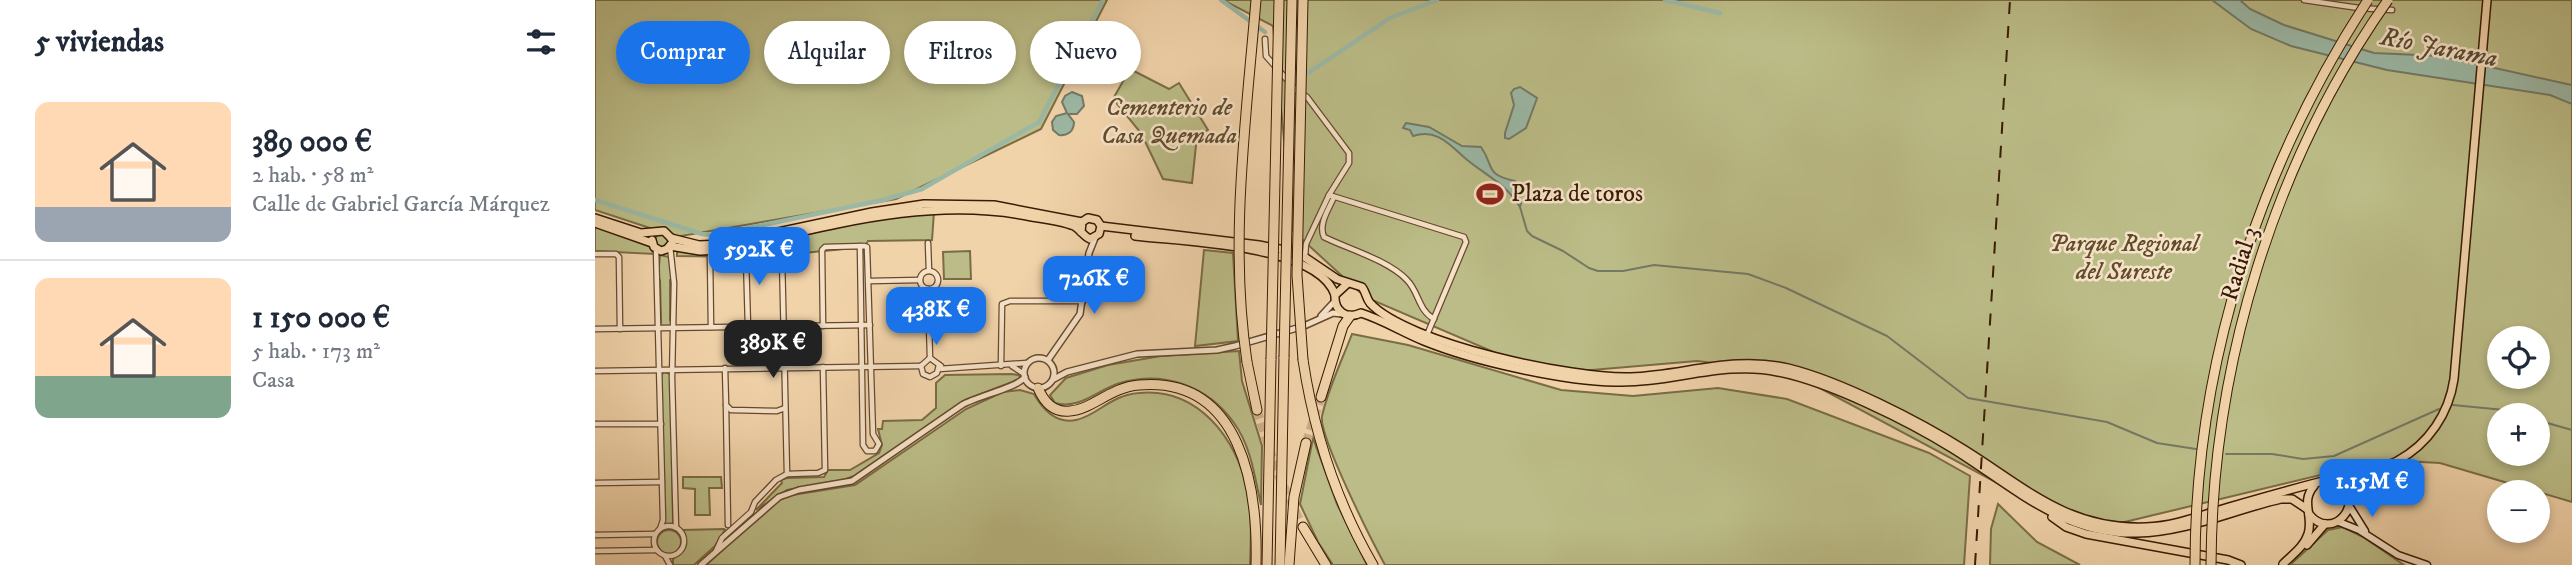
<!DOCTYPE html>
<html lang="es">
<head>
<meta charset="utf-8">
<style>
  body { margin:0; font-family:"IM FELL DW Pica",serif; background:#f6f6f7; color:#1f2937; height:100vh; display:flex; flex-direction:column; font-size:26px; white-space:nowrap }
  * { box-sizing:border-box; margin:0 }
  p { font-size:23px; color:#747a83 }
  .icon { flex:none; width:38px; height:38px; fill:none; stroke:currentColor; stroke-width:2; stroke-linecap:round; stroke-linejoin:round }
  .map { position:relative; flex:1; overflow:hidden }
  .drawer { display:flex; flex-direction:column; background:#fff; width:595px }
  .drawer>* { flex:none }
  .top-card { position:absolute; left:21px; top:21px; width:665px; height:63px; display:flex; gap:14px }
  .buttons { position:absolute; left:1892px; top:326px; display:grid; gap:14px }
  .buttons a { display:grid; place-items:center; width:63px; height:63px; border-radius:50%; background:#fff; box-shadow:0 4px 10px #0003; font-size:35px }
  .price { position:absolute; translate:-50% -60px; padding:0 16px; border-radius:14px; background:#1a73e8; color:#fff; font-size:23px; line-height:46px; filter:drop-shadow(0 2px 4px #0008) }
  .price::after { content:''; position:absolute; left:50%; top:42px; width:21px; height:16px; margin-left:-10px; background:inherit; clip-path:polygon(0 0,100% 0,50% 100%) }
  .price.selected { background:#222; color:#fff }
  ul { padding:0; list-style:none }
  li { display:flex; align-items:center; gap:21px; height:175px; padding:0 35px }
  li+li { border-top:2px solid #e0e1e3 }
  li span { display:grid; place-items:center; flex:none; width:196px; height:140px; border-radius:14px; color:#555 }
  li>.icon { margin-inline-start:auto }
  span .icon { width:84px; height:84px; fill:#fffc; stroke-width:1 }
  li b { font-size:30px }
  h2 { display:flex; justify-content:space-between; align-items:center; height:84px; padding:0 35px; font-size:30px }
  .pill { padding:0 24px; border-radius:32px; background:#fff; box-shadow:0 4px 10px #0003; font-size:24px; line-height:63px }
  .pill.selected { background:#1a73e8; color:#fff }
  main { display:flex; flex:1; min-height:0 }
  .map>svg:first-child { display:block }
</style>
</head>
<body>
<main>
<section class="drawer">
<h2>5 viviendas<svg class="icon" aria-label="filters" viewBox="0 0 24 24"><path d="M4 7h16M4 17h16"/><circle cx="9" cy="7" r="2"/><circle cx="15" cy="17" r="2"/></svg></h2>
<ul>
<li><span style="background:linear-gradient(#ffd9b3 75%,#9aa5b1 0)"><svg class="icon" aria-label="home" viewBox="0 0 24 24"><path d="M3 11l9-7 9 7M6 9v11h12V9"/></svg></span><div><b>389 000 €</b><p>2 hab. · 58 m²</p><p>Calle de Gabriel García Márquez</p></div></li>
<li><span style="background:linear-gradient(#ffd9b3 70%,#7fa58c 0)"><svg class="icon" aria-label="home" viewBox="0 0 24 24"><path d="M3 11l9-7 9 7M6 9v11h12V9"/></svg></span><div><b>1 150 000 €</b><p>5 hab. · 173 m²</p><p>Casa</p></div></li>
</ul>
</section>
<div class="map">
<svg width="1977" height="565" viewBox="0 0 1977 565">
  <rect width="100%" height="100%" fill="#f1d3aa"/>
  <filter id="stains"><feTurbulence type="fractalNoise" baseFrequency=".00286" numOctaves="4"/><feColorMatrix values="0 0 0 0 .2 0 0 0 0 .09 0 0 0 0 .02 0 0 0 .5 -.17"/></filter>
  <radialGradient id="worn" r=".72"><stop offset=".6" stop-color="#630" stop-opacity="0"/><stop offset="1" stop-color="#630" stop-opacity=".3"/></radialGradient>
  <g fill="#bbbc87" stroke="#7a6c46" stroke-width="2" fill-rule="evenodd">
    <path d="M0,0h512l-66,129 -145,70 -227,39v4l-6,6 -6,-2 -2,-7 3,-5 7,-1 -70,-23z"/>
    <path d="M628,0h1349v502l-132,-39 -57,-3 -275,66 -38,-4 -280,-150 -93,-11 -152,13 -180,-77 -72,-66 -20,-205zM1904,338h38v38h-38zM1904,415h38v38h-38z"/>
    <path d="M535,69l39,20 10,-6 29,47 -11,6 -5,47 -29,-4 -22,-46 -28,-34z"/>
    <path d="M339,212l-2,28 -64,1 -4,7c-37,1 -74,8 -112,9l-2,-5 -7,5 -66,-1v-4l5,-2 41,2 155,-33z"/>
    <path d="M0,226l54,20 5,8 -59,-3z"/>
    <path d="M609,250l29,3 5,88 -43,5z"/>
    <path d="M375,251l1,28h-27l-1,-27z"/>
    <path d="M65,255l9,2 3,23h-2v40l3,3 -2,3h-11l-2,-6 3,2 -1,-42 -2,-3z"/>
    <path d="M757,334l56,11 153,45 72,6 85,-8 69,11 142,54 41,23 -6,89h-579c-12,-22 -67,-130 -63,-149 6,-27 20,-56 30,-82z"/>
    <path d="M644,351l3,30 20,65 -1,59c-6,-27 -10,-59 -27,-82 -26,-37 -71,-53 -114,-40 -23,7 -40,27 -65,20l-5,-8 16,-17 42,-13 53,-9z"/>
    <path d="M69,372l7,2 2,151 -9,-1 -3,-149z"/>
    <path d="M416,374l8,1 1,4 -55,21 -111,76 -14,5 -53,9 -31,20 26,-27 -1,-3 6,-2 37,-1 4,-7h22l29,-17 3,-8 -4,-16h4l1,-8 39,-1 14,-12v-25l9,-8z"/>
    <path d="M425,390l14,4c9,16 22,30 42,26 21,-4 34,-25 63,-27 58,-6 98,45 108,97 5,25 4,50 3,75h-544l63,-58 17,-11 69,-11 111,-76 37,-17z"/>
    <path d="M718,438l24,66 30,61h-34l-15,-23 -18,-38z"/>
    <path d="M88,477h38l1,11h-13l1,27h-15v-26l-12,-1z"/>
    <path d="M1403,504l39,38 43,23h-90l1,-36z"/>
    <path d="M1748,527l20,10 41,28h-114l38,-35z"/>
    <circle cx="74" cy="542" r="12"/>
    <path d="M86,530l43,-1 1,1 -10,16 -21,19h-21v-6l12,-14z"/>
  </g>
  <g fill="#9bb8a5" stroke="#747965" stroke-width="2">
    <path d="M1617,0h28l10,9 34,16 90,28 67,3 126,28 5,1v19l-22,-9 -163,-25 -96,-24 -40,-17z"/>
    <path d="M925,87l17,11 -1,3 -10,27 -17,11 -4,-1v-5l9,-28 -3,-12 3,-4z"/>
    <path d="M477,92l10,4 2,10 -7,8h-9l6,8c0,9 -6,14 -15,13l-6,-5 -1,-8 4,-6 11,-3 -5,-11 3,-6z"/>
    <path d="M811,123l23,4 33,19 19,1c14,20 3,27 34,34l6,22 -1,4c-16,-25 -32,-30 -54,-48 -16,-14 -29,-31 -53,-23l-3,-6 -7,-2z"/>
  </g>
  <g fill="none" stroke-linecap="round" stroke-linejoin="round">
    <g stroke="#747965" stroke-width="2">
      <path d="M925,207l7,24 5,5 31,15 26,17 9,3h25l31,-6 94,9 38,14 101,48 81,62 139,24 50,21 39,6"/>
      <path d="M1858,405l51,5 16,5"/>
      <path d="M1942,420l35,10"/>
      <path d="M1631,454h46l31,5 31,-3 105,-47"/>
    </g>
    <g stroke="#9bb8a5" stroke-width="4.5">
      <path d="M626,0l44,32"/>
      <path d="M1070,0l55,13"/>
      <path d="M710,72l3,1 82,-55 47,-18"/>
      <path d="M0,200l107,34 13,1 168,-35 39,-11 117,-67 64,-122"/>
    </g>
    <g stroke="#ccae89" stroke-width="9" stroke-dasharray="9 4.5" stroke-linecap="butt">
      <path d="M662,410l19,60 27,57"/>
      <path d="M711,443l15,-46"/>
    </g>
    <defs>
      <g id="minor">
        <path d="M1709,0l55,8 33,2"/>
        <path d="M670,39l1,17 31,35 10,6 42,56v10l-20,32"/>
        <path d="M739,197c-5,12 -16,27 -10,40 24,12 64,23 83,43 12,12 11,30 27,39"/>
        <path d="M333,243l1,28"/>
        <path d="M75,246l4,37 -2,95 4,150"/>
        <path d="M61,249l7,271 -3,9"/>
        <path d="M0,254h21l3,3 1,72"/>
        <path d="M115,256l1,71"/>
        <path d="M710,257l1,-13 23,-49 135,42 2,5 -39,93"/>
        <circle cx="334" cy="280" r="9"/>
        <path d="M275,281l50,-1"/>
        <path d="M333,289l2,69"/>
        <path d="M228,326l-1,-76 3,-3 39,-1 3,1 6,187 6,10 -4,7h-8l-4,-6 -3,-199"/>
        <path d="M0,329l275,-4"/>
        <path d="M326,366l2,8 7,3 7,-4 2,-8"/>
        <path d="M326,366l9,-8 11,8"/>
        <path d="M406,366l1,-62 8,-3h73"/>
        <path d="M417,366l12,8"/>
        <path d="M130,368l1,37 5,5 46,1 8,-3"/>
        <path d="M344,369l88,-6"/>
        <path d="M0,371l326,-5"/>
        <path d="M131,405l2,120"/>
        <path d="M0,424h66"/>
        <path d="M192,474l31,-1 7,-3 -2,-103"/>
        <path d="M0,483l67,-1"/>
        <circle cx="74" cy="541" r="15"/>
        <path d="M0,535l60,-1"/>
        <path d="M0,551l62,-1"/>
        <path d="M121,551l6,-13 29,-26 4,-10 21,-22 11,-6 -5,-217 -3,-4 -26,1 -7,4 2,69"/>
        <path d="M70,556l5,9"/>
      </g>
      <g id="tertiary">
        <path d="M726,316l13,-14"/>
        <circle cx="444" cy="373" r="15"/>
        <path d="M453,360l32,-46 9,-61 6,-15"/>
        <path d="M459,379l13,-7 70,-18 80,-4 18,-4 69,-20 29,-13 9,1"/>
        <path d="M106,565l78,-68 20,-7 53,-9 110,-76c15,-9 55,-17 63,-28"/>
      </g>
      <g id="secondary">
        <path d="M1755,507l15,24"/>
        <path d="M1744,522l20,8 39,25 29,10"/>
      </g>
      <g id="primary">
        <path d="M0,218l46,15 23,-2 7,7"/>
        <path d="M0,223l57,20"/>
        <path d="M506,226l158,19 31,6 16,7 31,21 25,8c4,5 4,11 8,16 38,41 204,76 261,74 53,-2 103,-22 157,-9 53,13 131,53 177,82 61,38 103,80 181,77 29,-1 56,-12 83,-20 31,-9 63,-18 94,-26 8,-2 15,2 23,0 8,-2 15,-8 22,-11 9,-4 20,-4 29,-9 32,-17 52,-48 57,-82l33,-379"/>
        <path d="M540,236c47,6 183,8 200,59"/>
        <path d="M76,238l28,7 22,-1 151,-32 52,-8 70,1 88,17"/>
        <path d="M57,240l2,7 7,4 6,-2 5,-6"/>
        <path d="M75,246l30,5 21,-1c103,-22 205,-55 311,-33 14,2 30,4 42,9 7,4 9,10 16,13l9,-5 2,-8 -4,-6 -9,-2 -6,4 -1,10"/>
        <path d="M752,284l-12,11c-1,16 11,25 26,18 22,7 41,19 63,28 49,20 138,40 191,41 55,2 109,-22 163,-10 51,10 130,49 175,77 58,36 110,86 184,84 50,-1 96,-23 144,-34h11l15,10"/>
        <path d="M1753,494l6,-10 10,-7"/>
        <path d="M1714,514c23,29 59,-12 28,-31"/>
        <path d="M1457,517l14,10 20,7 142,26 13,5"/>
        <path d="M1712,545l18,-21"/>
        <path d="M1688,564c9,-9 21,-17 25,-30 6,-18 -8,-32 6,-48"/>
      </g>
      <g id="motorway">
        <path d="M708,360c11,73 33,141 70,205"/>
        <path d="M652,362l10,48"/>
        <path d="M443,388c6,14 16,25 32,23 21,-1 41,-24 69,-26 103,-9 119,104 117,180"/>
        <path d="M726,397l22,-71 7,-10"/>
        <path d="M708,527l23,38"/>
        <path d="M672,565l4,-206"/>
        <path d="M685,565l4,-208"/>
        <path d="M694,565l5,-68 12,-54"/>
      </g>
    </defs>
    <use href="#minor" stroke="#67492e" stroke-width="7"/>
    <use href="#tertiary" stroke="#67492e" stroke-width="8"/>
    <use href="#secondary" stroke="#391b04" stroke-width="9"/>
    <use href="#primary" stroke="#391b04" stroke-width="10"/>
    <use href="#motorway" stroke="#391b04" stroke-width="11"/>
    <use href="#minor" stroke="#f6e2c8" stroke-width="4.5"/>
    <use href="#tertiary" stroke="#f6e2c8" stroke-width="5"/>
    <use href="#secondary" stroke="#f6e2c8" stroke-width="6"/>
    <use href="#primary" stroke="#f1d3aa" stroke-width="7"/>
    <use href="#motorway" stroke="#f1d3aa" stroke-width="9"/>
    <path stroke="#391b04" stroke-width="2" stroke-dasharray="12 12" stroke-linecap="butt" d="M1380,565l35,-565"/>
    <defs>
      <g id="motorway-bridge">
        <path d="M689,357l8,-357"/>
        <path d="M676,359l8,-359"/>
        <path d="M708,360l-6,-85 6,-275"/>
        <path d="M652,362c-18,-119 -1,-242 9,-362"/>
        <path d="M1600,565c0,-200 64,-398 173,-565"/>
        <path d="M1616,565c1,-198 62,-402 177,-565"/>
      </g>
    </defs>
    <use href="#motorway-bridge" stroke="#391b04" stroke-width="11" stroke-linecap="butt"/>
    <use href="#motorway-bridge" stroke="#f1d3aa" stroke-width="9"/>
  </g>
  <defs>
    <symbol id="stadium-bare" viewBox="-9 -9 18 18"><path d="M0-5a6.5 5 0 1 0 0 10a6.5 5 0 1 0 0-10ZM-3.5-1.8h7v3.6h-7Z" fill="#8f2418" stroke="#f6e2c8" stroke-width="2.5" paint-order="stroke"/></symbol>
  </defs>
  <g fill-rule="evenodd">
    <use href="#stadium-bare" x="876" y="175" width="38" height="38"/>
  </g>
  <g text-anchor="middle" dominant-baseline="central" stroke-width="5" stroke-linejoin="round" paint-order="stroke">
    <g font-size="24" font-style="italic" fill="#604b2b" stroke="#f6e2c8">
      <text x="574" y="108">Cementerio de<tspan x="574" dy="28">Casa Quemada</tspan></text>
      <text x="1529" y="244">Parque Regional<tspan x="1529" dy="28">del Sureste</tspan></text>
    </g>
    <g font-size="24" fill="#391b04" stroke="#f6e2c8" text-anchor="start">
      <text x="916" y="194">Plaza de toros</text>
    </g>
    <g font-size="24" fill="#391b04" stroke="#f6e2c8">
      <text transform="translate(1645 264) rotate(-73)">Radial 3</text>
    </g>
    <g font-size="26" font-style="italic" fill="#564a34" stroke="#f6e2c8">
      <text transform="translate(1844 48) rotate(11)">Río Jarama</text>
    </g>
  </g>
  <rect width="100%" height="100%" filter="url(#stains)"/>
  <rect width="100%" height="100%" fill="url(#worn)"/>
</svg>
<div class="buttons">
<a><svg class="icon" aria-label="locate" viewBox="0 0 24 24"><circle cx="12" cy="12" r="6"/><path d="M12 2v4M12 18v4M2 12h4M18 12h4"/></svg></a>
<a>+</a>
<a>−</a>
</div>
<b class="price" style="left:164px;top:287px">592K €</b>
<b class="price" style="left:499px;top:316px">726K €</b>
<b class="price" style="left:341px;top:347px">438K €</b>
<b class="price selected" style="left:178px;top:380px">389K €</b>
<b class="price" style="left:1777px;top:519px">1.15M €</b>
<div class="top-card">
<a class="pill selected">Comprar</a>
<a class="pill">Alquilar</a>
<a class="pill">Filtros</a>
<a class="pill">Nuevo</a>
</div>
</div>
</main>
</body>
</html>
